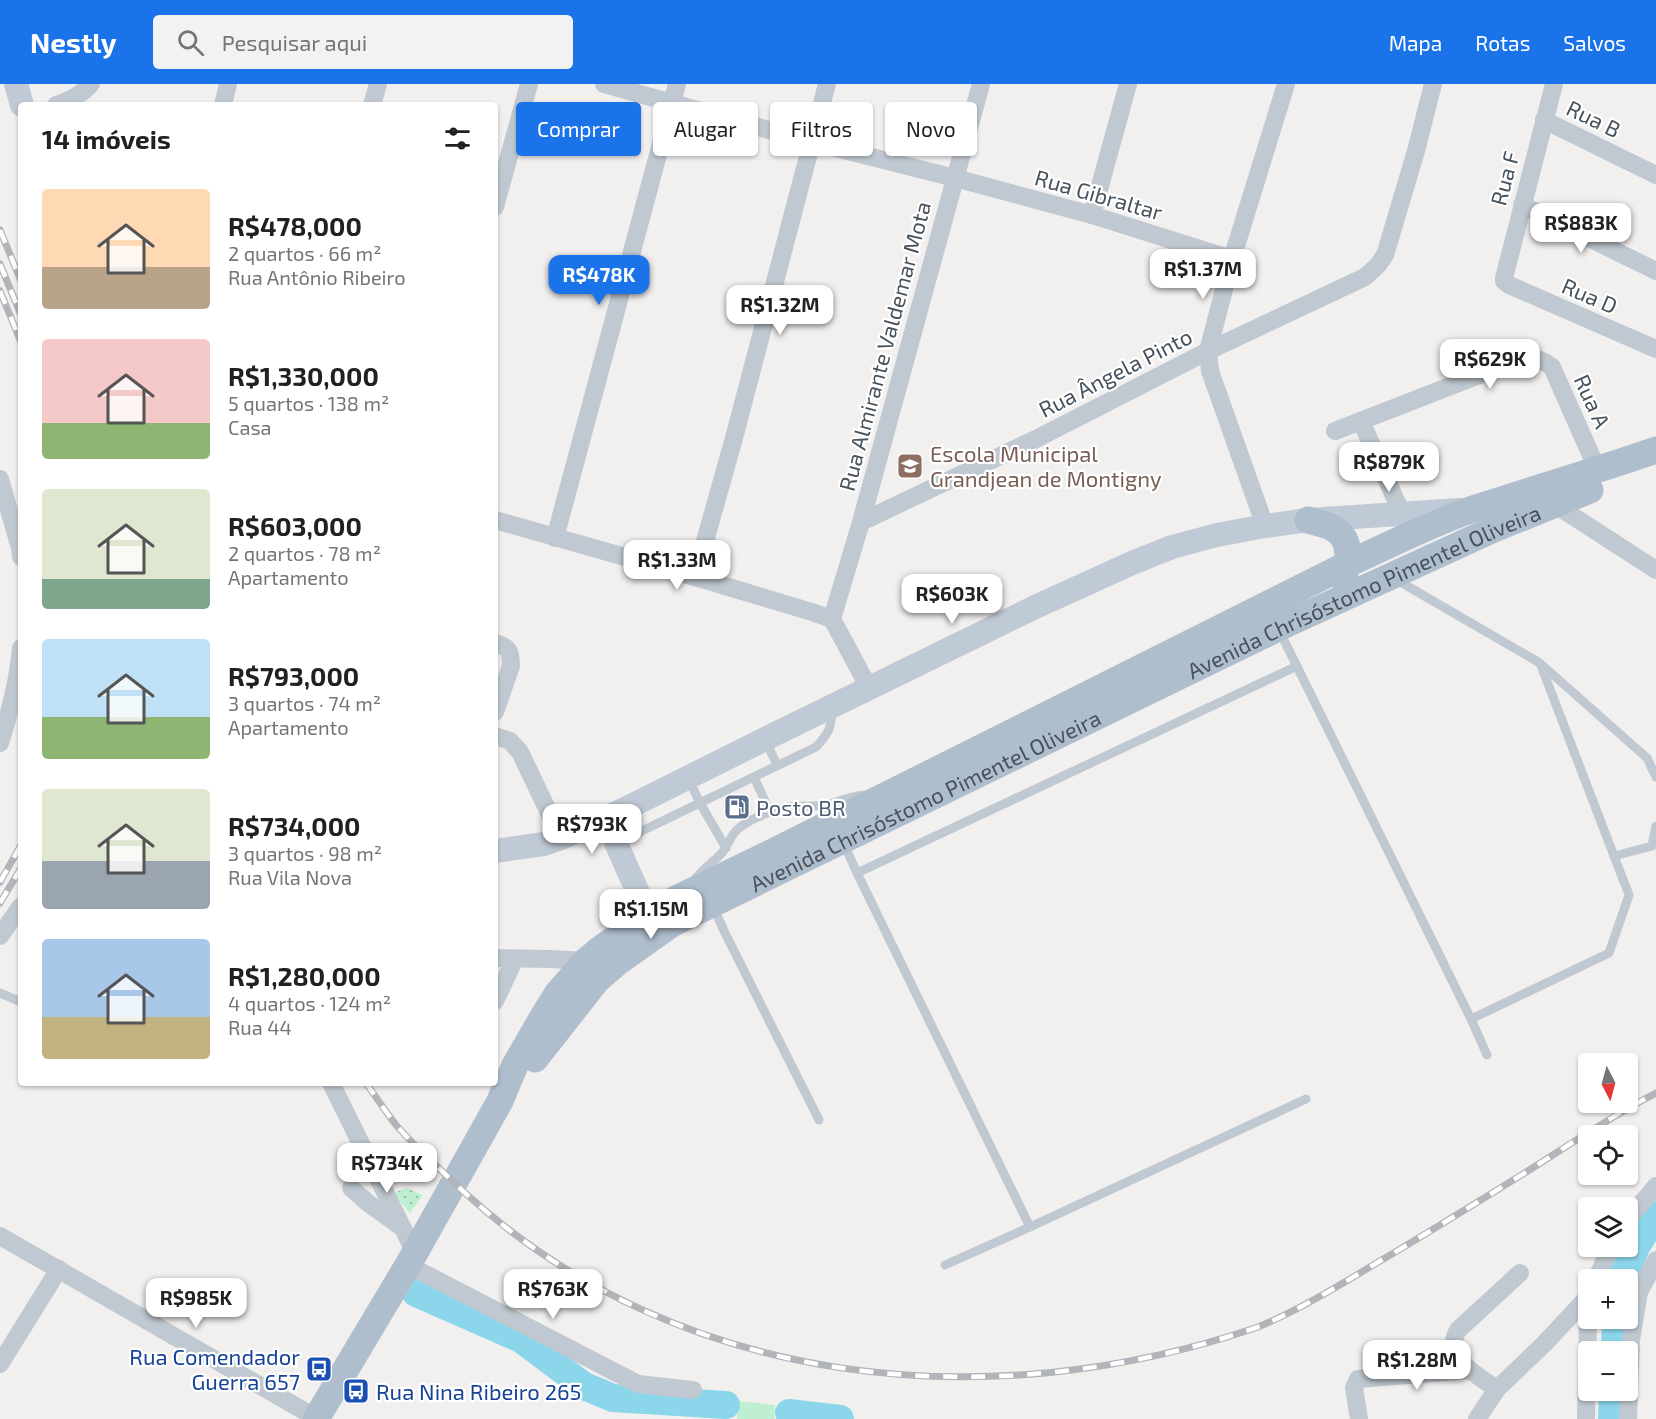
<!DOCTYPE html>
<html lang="pt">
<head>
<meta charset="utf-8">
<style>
  body { margin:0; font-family:"Exo 2",sans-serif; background:#f2f2f2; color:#202124; height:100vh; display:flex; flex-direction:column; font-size:22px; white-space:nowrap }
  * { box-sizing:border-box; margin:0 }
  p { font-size:20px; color:#757577 }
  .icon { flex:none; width:33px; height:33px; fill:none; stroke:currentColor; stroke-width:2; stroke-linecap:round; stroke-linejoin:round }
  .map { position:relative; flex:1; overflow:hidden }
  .sheet { position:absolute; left:18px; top:18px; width:480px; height:984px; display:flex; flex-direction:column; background:#fff; border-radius:6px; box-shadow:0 2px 4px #0004 }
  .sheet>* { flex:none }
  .guide { position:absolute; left:516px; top:18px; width:570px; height:54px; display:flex; gap:12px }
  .needle { width:39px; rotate:174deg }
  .fabs { position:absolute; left:1578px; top:969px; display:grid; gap:12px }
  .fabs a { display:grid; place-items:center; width:60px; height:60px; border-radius:6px; background:#fff; box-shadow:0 2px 4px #0004; font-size:30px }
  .price { position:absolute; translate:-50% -51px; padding:0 14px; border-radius:12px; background:#fff; color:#222; font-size:20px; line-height:39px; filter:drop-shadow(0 2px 3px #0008) }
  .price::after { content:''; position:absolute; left:50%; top:36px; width:18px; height:14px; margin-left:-9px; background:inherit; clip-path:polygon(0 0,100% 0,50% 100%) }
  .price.selected { background:#1a73e8; color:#fff }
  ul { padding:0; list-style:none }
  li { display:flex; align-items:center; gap:18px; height:150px; padding:0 24px }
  li span { display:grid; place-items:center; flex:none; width:168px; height:120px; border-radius:6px; color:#555 }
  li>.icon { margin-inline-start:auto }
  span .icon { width:72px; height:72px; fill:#fffc; stroke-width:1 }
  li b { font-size:26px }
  h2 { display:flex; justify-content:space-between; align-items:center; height:72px; padding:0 24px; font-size:26px }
  .chip { padding:0 21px; border-radius:6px; background:#fff; box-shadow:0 2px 4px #0004; font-size:21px; line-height:54px }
  .chip.selected { background:#1a73e8; color:#fff }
  header { display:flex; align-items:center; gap:36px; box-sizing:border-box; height:84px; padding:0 30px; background:#1a73e8; color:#fff }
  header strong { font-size:28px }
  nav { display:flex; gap:33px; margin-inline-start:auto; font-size:21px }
  .search { width:420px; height:54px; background:#f2f2f2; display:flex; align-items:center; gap:15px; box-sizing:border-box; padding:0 21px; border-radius:6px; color:#757577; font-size:22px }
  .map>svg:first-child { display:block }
</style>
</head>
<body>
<header>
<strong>Nestly</strong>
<div class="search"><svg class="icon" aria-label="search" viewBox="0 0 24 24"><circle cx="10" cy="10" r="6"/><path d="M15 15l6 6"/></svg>Pesquisar aqui</div>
<nav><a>Mapa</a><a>Rotas</a><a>Salvos</a></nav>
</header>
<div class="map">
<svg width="1656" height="1335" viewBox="0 0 1656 1335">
  <defs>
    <pattern id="park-dots" width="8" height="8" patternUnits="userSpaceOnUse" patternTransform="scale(1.5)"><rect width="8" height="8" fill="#beefd1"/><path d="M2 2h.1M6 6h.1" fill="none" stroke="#9cc4ad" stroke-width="1.8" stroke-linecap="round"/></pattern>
  </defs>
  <rect width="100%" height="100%" fill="#f2efef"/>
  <path fill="url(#park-dots)" d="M407,1104l16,7 -13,18 -17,-20z"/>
  <path fill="#beefd1" d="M739,1317l36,4 -1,14h-37z"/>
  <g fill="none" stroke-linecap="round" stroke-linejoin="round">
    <g stroke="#8cd6eb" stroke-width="28">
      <path d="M1621,1196l16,-35 19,-30"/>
      <path d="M416,1209l105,46 63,47 29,12 113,7"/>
      <path d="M1615,1268l1,-34"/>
      <path d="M789,1329l51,6"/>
      <path d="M1612,1335l1,-29"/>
    </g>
    <g stroke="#c0c9d1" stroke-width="9">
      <path d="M1395,495l145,84 89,232 -20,58 -138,66"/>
      <path d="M1279,546l192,389 16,36"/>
      <path d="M1542,581l105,93 9,19"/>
      <path d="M766,657l11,24"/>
      <path d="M754,693l16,35"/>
      <path d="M688,694l12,25 26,45"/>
      <path d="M619,758l197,-95c14,-15 15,-19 16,-39"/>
      <path d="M843,758l14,31 440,-207"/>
      <path d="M1614,772l38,-10 4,-20"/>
      <path d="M857,789l173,354 276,-128"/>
      <path d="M694,797c7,-11 17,-17 26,-26 8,-8 10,-20 19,-27 12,-10 41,-21 56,-22 9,0 19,1 28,-1 14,-2 27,-9 41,-10"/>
      <path d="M713,822l12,27 94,187"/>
      <path d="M0,909l21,9"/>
      <path d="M945,1181l85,-38"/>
    </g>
    <g stroke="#c0c9d1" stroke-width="18">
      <path d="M604,0l208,58 143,36 137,37 140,44"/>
      <path d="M1554,0l-50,194v3l5,4 147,64"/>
      <path d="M56,21c14,-5 25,-10 35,-21"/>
      <path d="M223,21l5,-21"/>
      <path d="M372,21l6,-21"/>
      <path d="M1544,36l112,55"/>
      <path d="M1522,121l134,66"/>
      <path d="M495,123l34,-123"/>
      <path d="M1092,131l36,-131"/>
      <path d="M1361,337l41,93"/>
      <path d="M1335,347l185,-72c14,-3 21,0 32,8l46,104"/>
      <path d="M0,395l20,69 1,9"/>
      <path d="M1554,420l102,66"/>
      <path d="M495,436l200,57 117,35 20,7 37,69"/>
      <path d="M861,438l173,-82 174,-89 157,-74 13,-12 7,-10 31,-104 17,-67"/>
      <path d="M1265,442l-55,-155 -2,-20 24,-92 54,-175"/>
      <path d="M555,454l122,-454"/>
      <path d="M695,493l39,-139 93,-354"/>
      <path d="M832,535l29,-97 120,-438"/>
      <path d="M495,559c14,4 16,8 16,23l-16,46"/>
      <path d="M495,652l15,5 10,11 41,86"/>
      <path d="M0,659c10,-31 18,-62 21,-95"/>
      <path d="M0,852l21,-30"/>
      <path d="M495,874l56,1 35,2"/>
      <path d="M495,917l20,-42"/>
      <path d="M331,999l84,170"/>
      <path d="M351,1104l17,15 32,23"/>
      <path d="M1628,1135l28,-33"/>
      <path d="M0,1152l318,183"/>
      <path d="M408,1181l230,119 55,6"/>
      <path d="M1596,1196l15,-34"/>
      <path d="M0,1280l59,-95"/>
      <path d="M1497,1305c-18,-12 -55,-32 -39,-59l62,-57"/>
      <path d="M1359,1335l-5,-31 4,-9 111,-9"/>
      <path d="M1477,1335l20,-30 47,-45 44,-47"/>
      <path d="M1586,1335l2,-103"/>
      <path d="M1628,1335l3,-79 8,-48 17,-32"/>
    </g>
    <g stroke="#c0cad6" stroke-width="24">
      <path d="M16,0l6,21"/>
      <path d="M621,727l-5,32 32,72 7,4 10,3"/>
      <path d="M495,767l49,-7 17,-6 60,-27 144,-72 268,-131 99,-45 40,-16 45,-12 48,-9 43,-6 152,-10"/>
    </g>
    <g stroke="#afbecd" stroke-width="27">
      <path d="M1308,436c9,3 20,4 28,10 16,11 13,33 7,49"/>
      <path id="s1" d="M535,975l62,-79 21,-18 55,-39 605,-295 216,-99 96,-39"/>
      <path d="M316,1335l92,-154 92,-164 15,-36 29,-50 13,-21 29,-33 13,-11 49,-35 28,-16 107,-52 565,-283c41,-19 82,-40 125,-55 61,-20 123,-38 183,-59"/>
    </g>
    <defs>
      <g id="rail">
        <path d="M0,146l21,51"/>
        <path d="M0,180l21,51"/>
        <path d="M0,207l21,51"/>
        <path d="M0,798l21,-37"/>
        <path d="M0,819l21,-35"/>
        <path d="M366,999c10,14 20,29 30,42 21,24 45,45 68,67 215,197 525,227 794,135 43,-18 82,-42 122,-66 51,-30 101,-61 151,-92 41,-26 82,-54 125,-76"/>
      </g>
    </defs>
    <use href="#rail" stroke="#b1b4b9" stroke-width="7"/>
    <use href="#rail" stroke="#fff" stroke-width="4.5" stroke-dasharray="14" stroke-linecap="butt"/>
  </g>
  <defs>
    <symbol id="school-square" viewBox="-11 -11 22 22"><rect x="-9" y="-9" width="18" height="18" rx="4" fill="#8d6e63" stroke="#fff"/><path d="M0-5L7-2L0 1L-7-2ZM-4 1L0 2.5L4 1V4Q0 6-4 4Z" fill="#fff"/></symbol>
    <symbol id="fuel-square" viewBox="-11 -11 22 22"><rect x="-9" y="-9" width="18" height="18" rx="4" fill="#5c6f8a" stroke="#fff"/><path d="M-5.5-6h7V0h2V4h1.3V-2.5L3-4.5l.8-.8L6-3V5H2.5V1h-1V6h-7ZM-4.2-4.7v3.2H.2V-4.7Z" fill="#fff"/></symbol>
    <symbol id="bus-square" viewBox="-11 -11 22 22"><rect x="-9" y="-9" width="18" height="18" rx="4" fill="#1a4fb4" stroke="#fff"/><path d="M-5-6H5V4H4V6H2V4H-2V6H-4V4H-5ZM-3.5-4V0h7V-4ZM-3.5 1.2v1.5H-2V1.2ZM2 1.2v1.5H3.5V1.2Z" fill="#fff"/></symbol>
  </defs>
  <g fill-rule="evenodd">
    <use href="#school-square" x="895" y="367" width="30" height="30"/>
    <use href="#fuel-square" x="722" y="708" width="30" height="30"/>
    <use href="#bus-square" x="304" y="1270" width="30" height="30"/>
    <use href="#bus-square" x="341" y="1292" width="30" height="30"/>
  </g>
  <g text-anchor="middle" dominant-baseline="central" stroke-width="4.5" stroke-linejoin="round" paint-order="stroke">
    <g font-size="22" fill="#47525c" stroke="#fff">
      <text transform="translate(1594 34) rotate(26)">Rua B</text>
      <text transform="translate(1504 94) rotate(-75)">Rua F</text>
      <text transform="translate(1099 110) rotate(16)">Rua Gibraltar</text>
      <text transform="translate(1590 211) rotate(23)">Rua D</text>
      <text transform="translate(884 262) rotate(-75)">Rua Almirante Valdemar Mota</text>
      <text transform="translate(1115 288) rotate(-27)">Rua Ângela Pinto</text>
      <text transform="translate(1593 317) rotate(66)">Rua A</text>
      <text stroke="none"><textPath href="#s1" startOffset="962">Avenida Chrisóstomo Pimentel Oliveira</textPath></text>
      <text stroke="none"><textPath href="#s1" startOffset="476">Avenida Chrisóstomo Pimentel Oliveira</textPath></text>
    </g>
    <g font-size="22" fill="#785e54" stroke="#fff" text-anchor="start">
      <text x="930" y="369">Escola Municipal<tspan x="930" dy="25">Grandjean de Montigny</tspan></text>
    </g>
    <g font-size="22" fill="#4e5e75" stroke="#fff" text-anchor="start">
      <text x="756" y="723">Posto BR</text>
    </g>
    <g font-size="22" fill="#164399" stroke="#fff" text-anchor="end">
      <text x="300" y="1272">Rua Comendador<tspan x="300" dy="25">Guerra 657</tspan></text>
      <text x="376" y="1307" text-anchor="start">Rua Nina Ribeiro 265</text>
    </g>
  </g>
</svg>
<div class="fabs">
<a><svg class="needle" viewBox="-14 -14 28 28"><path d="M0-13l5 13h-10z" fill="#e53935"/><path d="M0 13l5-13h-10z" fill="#757577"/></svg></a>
<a><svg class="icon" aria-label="locate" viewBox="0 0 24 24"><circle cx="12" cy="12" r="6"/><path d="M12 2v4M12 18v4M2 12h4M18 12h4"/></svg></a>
<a><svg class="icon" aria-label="layers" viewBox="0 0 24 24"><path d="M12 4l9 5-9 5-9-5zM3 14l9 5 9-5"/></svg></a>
<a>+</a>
<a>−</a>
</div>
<b class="price" style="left:1581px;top:170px">R$883K</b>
<b class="price" style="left:1203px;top:216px">R$1.37M</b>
<b class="price selected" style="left:599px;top:222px">R$478K</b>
<b class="price" style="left:780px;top:252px">R$1.32M</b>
<b class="price" style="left:1490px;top:306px">R$629K</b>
<b class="price" style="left:1389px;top:409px">R$879K</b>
<b class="price" style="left:677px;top:507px">R$1.33M</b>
<b class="price" style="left:952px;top:541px">R$603K</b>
<b class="price" style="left:592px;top:771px">R$793K</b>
<b class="price" style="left:651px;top:856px">R$1.15M</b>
<b class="price" style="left:387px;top:1110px">R$734K</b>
<b class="price" style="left:553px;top:1236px">R$763K</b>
<b class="price" style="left:196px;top:1245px">R$985K</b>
<b class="price" style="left:1417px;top:1307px">R$1.28M</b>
<div class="guide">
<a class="chip selected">Comprar</a>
<a class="chip">Alugar</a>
<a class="chip">Filtros</a>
<a class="chip">Novo</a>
</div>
<section class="sheet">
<h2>14 imóveis<svg class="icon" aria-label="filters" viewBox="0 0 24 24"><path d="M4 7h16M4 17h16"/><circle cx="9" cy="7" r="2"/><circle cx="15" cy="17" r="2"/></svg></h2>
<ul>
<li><span style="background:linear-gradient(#ffd9b3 65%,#b9a48a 0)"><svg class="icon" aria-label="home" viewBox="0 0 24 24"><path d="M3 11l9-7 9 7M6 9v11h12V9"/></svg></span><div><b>R$478,000</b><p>2 quartos · 66 m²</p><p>Rua Antônio Ribeiro</p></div></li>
<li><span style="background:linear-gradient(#f6c9c9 70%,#8fb573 0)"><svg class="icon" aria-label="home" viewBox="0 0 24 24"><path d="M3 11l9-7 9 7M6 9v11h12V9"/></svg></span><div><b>R$1,330,000</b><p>5 quartos · 138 m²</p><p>Casa</p></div></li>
<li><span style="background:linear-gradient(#dfe7d0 75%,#7fa58c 0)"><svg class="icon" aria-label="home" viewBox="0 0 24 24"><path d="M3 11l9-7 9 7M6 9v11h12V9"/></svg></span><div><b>R$603,000</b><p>2 quartos · 78 m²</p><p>Apartamento</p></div></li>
<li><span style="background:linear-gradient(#bfe0f5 65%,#8fb573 0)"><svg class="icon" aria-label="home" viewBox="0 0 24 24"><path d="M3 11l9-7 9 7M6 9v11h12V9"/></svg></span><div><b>R$793,000</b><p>3 quartos · 74 m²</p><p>Apartamento</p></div></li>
<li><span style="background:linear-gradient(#dfe7d0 60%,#9aa5b1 0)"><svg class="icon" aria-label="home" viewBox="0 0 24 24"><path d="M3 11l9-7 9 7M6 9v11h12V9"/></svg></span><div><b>R$734,000</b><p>3 quartos · 98 m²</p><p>Rua Vila Nova</p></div></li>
<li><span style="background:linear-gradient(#a9c7e8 65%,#c2b280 0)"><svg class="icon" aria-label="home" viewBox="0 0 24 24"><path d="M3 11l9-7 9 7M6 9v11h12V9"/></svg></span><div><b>R$1,280,000</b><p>4 quartos · 124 m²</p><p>Rua 44</p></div></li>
</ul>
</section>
</div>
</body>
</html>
